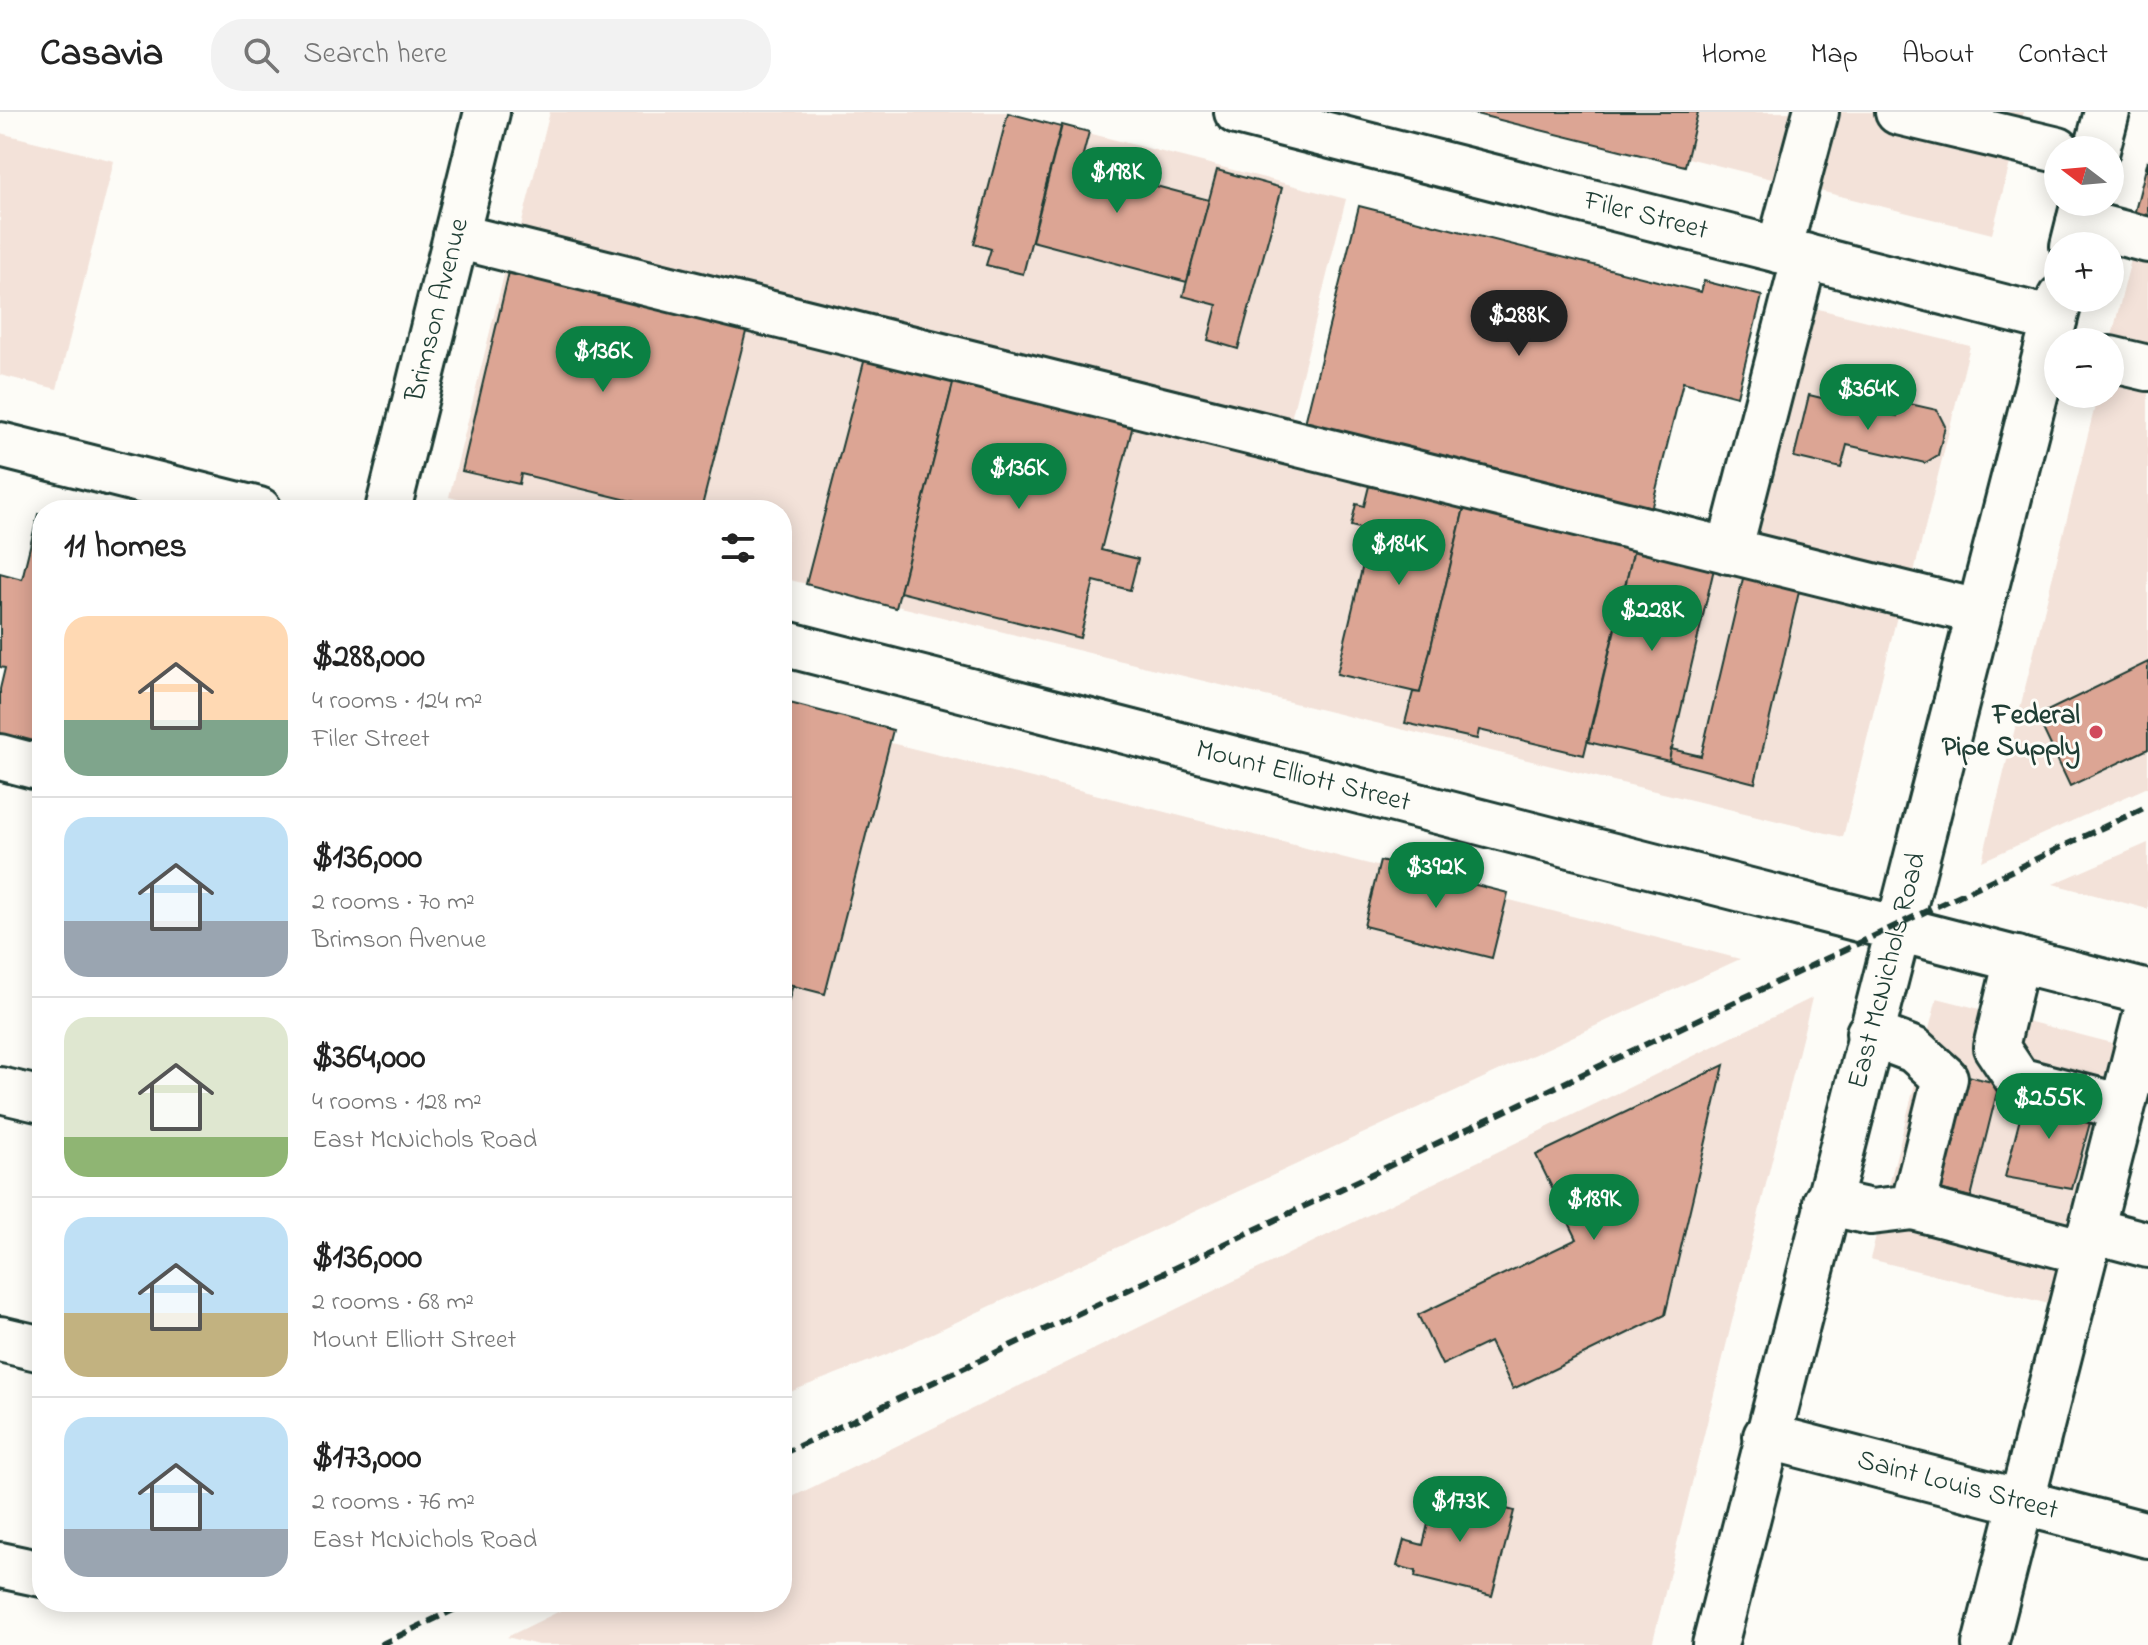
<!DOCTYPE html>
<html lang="en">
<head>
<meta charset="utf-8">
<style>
  body { margin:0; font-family:"Indie Flower",sans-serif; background:#f2f2f2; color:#222; height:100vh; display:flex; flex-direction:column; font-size:30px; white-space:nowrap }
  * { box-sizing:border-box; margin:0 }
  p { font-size:26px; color:#767676 }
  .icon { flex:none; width:44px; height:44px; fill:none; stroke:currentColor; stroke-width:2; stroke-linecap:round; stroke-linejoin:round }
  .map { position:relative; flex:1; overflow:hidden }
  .side { position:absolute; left:32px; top:388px; width:760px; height:1112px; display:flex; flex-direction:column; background:#fff; border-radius:32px; box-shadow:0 4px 20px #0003 }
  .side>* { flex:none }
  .needle { width:52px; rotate:286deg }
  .tools { position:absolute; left:2044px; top:24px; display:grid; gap:16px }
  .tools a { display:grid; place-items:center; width:80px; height:80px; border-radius:50%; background:#fff; box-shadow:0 4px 20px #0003; font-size:40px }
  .price { position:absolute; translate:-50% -68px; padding:0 18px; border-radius:28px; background:#0b8043; color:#fff; font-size:26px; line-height:52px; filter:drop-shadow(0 2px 4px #0008) }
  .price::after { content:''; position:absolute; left:50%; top:48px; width:24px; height:18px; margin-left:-12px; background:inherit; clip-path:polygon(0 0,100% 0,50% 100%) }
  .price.on { background:#222; color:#fff }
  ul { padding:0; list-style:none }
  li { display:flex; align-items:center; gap:24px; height:200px; padding:0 32px }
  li+li { border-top:2px solid #e0e0e0 }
  li span { display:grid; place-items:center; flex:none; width:224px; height:160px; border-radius:24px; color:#555 }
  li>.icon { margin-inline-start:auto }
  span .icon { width:96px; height:96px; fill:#fffc; stroke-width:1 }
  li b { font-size:34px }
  h2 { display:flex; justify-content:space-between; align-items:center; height:96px; padding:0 32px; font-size:34px }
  header { display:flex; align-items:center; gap:48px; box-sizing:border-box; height:112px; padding:0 40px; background:#fff; border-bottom:2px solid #e0e0e0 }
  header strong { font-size:38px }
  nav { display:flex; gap:44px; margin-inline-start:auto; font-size:28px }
  .search { width:560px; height:72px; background:#f2f2f2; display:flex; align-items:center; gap:20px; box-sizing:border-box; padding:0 28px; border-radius:32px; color:#767676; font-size:30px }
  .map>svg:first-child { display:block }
</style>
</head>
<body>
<header>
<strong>Casavia</strong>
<div class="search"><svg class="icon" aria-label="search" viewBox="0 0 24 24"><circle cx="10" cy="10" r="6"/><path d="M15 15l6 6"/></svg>Search here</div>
<nav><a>Home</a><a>Map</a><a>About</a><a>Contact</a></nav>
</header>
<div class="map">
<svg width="2148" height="1533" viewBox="0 0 2148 1533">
  <rect width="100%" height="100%" fill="#fdfcf7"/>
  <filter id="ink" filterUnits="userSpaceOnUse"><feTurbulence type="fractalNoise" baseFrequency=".0125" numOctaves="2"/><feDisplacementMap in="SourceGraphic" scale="16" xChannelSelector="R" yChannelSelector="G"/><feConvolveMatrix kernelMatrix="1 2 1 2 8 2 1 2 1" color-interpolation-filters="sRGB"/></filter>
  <g filter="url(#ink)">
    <g fill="#f3e2d9">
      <path d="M550,0h456l340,87 -58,232 -770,-193z"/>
      <path d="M1504,0h519l-31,122z"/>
      <path d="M0,21l114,28 -57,228 -57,-14z"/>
      <path d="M2148,79v596l-166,74 116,-467h12v-50z"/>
      <path d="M507,151l1391,349 -55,225 -1061,-259v-68h-280l-53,-13z"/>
      <path d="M1802,193l168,41 -57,230 -168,-41z"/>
      <path d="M782,604l254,63 704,180 -855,396 -103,40z"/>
      <path d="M2148,731v66l-95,-25z"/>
      <path d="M1812,886l-160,647h-1114l-31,-8 71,-35h204v-100z"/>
      <path d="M1937,886l183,47 -67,260 -183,-46z"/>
    </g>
    <g fill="#dca594" stroke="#1f3d34" stroke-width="2">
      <path d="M1468,0h230l-13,54z"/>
      <path d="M1008,1l53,14 -38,147 -37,-9 5,-16 -17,-5z"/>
      <path d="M1062,13l27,7 -9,34 129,34 -22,82 -155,-41z"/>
      <path d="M2148,48v58l-14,-3z"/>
      <path d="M1217,58l65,18 -44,161 -30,-9 9,-35 -34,-9z"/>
      <path d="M1359,94l342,86 3,-11 58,15 -25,100 -54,-14 -32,128 -347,-83z"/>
      <path d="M510,156l237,60 -46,182h-66l1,-8 -115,-28 -2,10 -57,-13z"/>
      <path d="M865,246l89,22 -58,228 -90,-24z"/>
      <path d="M954,268l179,45 -32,125 37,9 -8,31 -36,-9 -14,57 -180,-46z"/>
      <path d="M1809,283l88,21 4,-14 36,8 8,16 -7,29 -13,8 -78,-18 -6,23 -47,-11z"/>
      <path d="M1369,374l95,22 -44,185 -83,-19 34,-143 -20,-5 5,-22 8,2z"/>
      <path d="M1464,396l170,41 -50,206 -105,-25 -2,9 -72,-16 8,-31 7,1z"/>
      <path d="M38,402l4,1v230l-42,-10v-46l5,-21 -5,-1v-94l22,6z"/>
      <path d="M1634,437l82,11 -47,201 -81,-19z"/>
      <path d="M1745,458l56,13 -46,200 -86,-22 2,-12 30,7z"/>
      <path d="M2148,550v87l-78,37 -33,-70z"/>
      <path d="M782,589l111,29 -68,264 -43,-11z"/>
      <path d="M1380,749l128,32 -16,65 -128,-32z"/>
      <path d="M782,871l11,2 -11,39z"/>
      <path d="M1724,953l-59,250 -152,74 -23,-47 -48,23 -24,-50 159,-76 -41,-84z"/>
      <path d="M1957,961l42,11 -28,113 -43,-11z"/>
      <path d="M2027,979l67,17 -22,81 -67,-12z"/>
      <path d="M1436,1378l78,21 -22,85 -77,-19 1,-6 -19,-5 7,-26 19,5z"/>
    </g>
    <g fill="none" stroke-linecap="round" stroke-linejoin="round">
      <defs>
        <g id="minor">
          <path id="s1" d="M1237,0l817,208"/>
          <path d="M1898,0l160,38"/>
          <path d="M2079,110l69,18"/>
          <path d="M456,124l1522,376"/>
          <path d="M1779,138l37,-138"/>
          <path d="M2110,247l38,9"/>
          <path d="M0,333l259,65"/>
          <path id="s2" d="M388,398l99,-398"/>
          <path d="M1729,439l76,-295"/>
          <path id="s3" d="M782,531l1366,350"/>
          <path d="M0,645l42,11"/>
          <path d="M2017,847l-21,88 22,33 104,27"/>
          <path d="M0,978l42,10"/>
          <path d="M1826,1090l45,10 42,-5 32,-129 -31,-28 -45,-17"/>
          <path d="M1913,1095l172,45"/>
          <path d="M2091,1118l57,15"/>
          <path d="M0,1227l42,10"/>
          <path id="s4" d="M1766,1324l382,99"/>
          <path d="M0,1453l42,9"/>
          <path d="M1985,1533l163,-638"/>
        </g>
        <g id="major">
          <path d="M2097,38l10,-38"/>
          <path d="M2073,134l11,-44"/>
          <path id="s5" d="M1715,1533l345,-1347"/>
        </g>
      </defs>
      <use href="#minor" stroke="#1f3d34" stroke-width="50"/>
      <use href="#major" stroke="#1f3d34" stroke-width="50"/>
      <use href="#minor" stroke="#fdfcf7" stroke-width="44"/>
      <use href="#major" stroke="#fdfcf7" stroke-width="44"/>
      <g stroke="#1f3d34" stroke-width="6" stroke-dasharray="12 6" stroke-linecap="butt">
        <path d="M782,1342l1366,-648"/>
        <path d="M380,1533l90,-43"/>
      </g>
    </g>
  </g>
  <circle fill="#d1495b" stroke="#fdfcf7" stroke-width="3" cx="2096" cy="620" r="8"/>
  <g text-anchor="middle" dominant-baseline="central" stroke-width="6" stroke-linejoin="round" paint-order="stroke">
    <g font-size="28" fill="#1f3d34" stroke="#fdfcf7">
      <text stroke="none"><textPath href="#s1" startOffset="422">Filer Street</textPath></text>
      <text stroke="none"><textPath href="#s2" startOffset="206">Brimson Avenue</textPath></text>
      <text stroke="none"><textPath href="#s3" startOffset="538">Mount Elliott Street</textPath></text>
      <text stroke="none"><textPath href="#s5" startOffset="696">East McNichols Road</textPath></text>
      <text stroke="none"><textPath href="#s4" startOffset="198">Saint Louis Street</textPath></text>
    </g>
    <g font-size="28" font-weight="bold" fill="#1f3d34" stroke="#fdfcf7" text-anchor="end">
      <text x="2080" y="604">Federal<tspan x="2080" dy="32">Pipe Supply</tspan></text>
    </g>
  </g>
</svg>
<div class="tools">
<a><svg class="needle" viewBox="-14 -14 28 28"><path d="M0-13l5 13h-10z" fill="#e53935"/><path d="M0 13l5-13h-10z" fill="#767676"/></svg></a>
<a>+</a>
<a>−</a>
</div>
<b class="price" style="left:1117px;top:103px">$198K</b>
<b class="price on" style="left:1519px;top:246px">$288K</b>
<b class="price" style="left:603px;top:282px">$136K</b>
<b class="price" style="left:1868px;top:320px">$364K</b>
<b class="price" style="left:1019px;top:399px">$136K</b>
<b class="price" style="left:1399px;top:475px">$184K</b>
<b class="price" style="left:1652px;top:541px">$228K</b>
<b class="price" style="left:1436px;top:798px">$392K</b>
<b class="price" style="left:2049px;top:1029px">$255K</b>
<b class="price" style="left:1594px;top:1130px">$189K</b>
<b class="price" style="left:1460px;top:1432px">$173K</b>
<section class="side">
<h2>11 homes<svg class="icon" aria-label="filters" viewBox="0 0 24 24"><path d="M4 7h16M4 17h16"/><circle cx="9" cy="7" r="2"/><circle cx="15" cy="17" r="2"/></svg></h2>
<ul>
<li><span style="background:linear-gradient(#ffd9b3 65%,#7fa58c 0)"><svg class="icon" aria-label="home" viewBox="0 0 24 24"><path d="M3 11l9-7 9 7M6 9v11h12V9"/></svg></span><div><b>$288,000</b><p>4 rooms · 124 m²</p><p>Filer Street</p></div></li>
<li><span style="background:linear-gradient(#bfe0f5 65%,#9aa5b1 0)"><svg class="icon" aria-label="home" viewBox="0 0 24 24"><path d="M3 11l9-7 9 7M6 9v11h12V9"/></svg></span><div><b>$136,000</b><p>2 rooms · 70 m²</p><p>Brimson Avenue</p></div></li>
<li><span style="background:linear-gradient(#dfe7d0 75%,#8fb573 0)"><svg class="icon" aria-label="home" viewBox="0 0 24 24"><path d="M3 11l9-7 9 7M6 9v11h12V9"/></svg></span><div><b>$364,000</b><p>4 rooms · 128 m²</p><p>East McNichols Road</p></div></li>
<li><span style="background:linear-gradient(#bfe0f5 60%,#c2b280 0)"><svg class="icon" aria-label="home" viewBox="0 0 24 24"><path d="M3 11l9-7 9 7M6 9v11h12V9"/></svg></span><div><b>$136,000</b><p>2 rooms · 68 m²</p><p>Mount Elliott Street</p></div></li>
<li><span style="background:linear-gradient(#bfe0f5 70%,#9aa5b1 0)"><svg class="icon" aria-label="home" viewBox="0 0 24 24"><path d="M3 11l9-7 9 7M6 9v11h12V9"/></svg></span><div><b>$173,000</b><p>2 rooms · 76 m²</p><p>East McNichols Road</p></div></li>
</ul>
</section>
</div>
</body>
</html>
